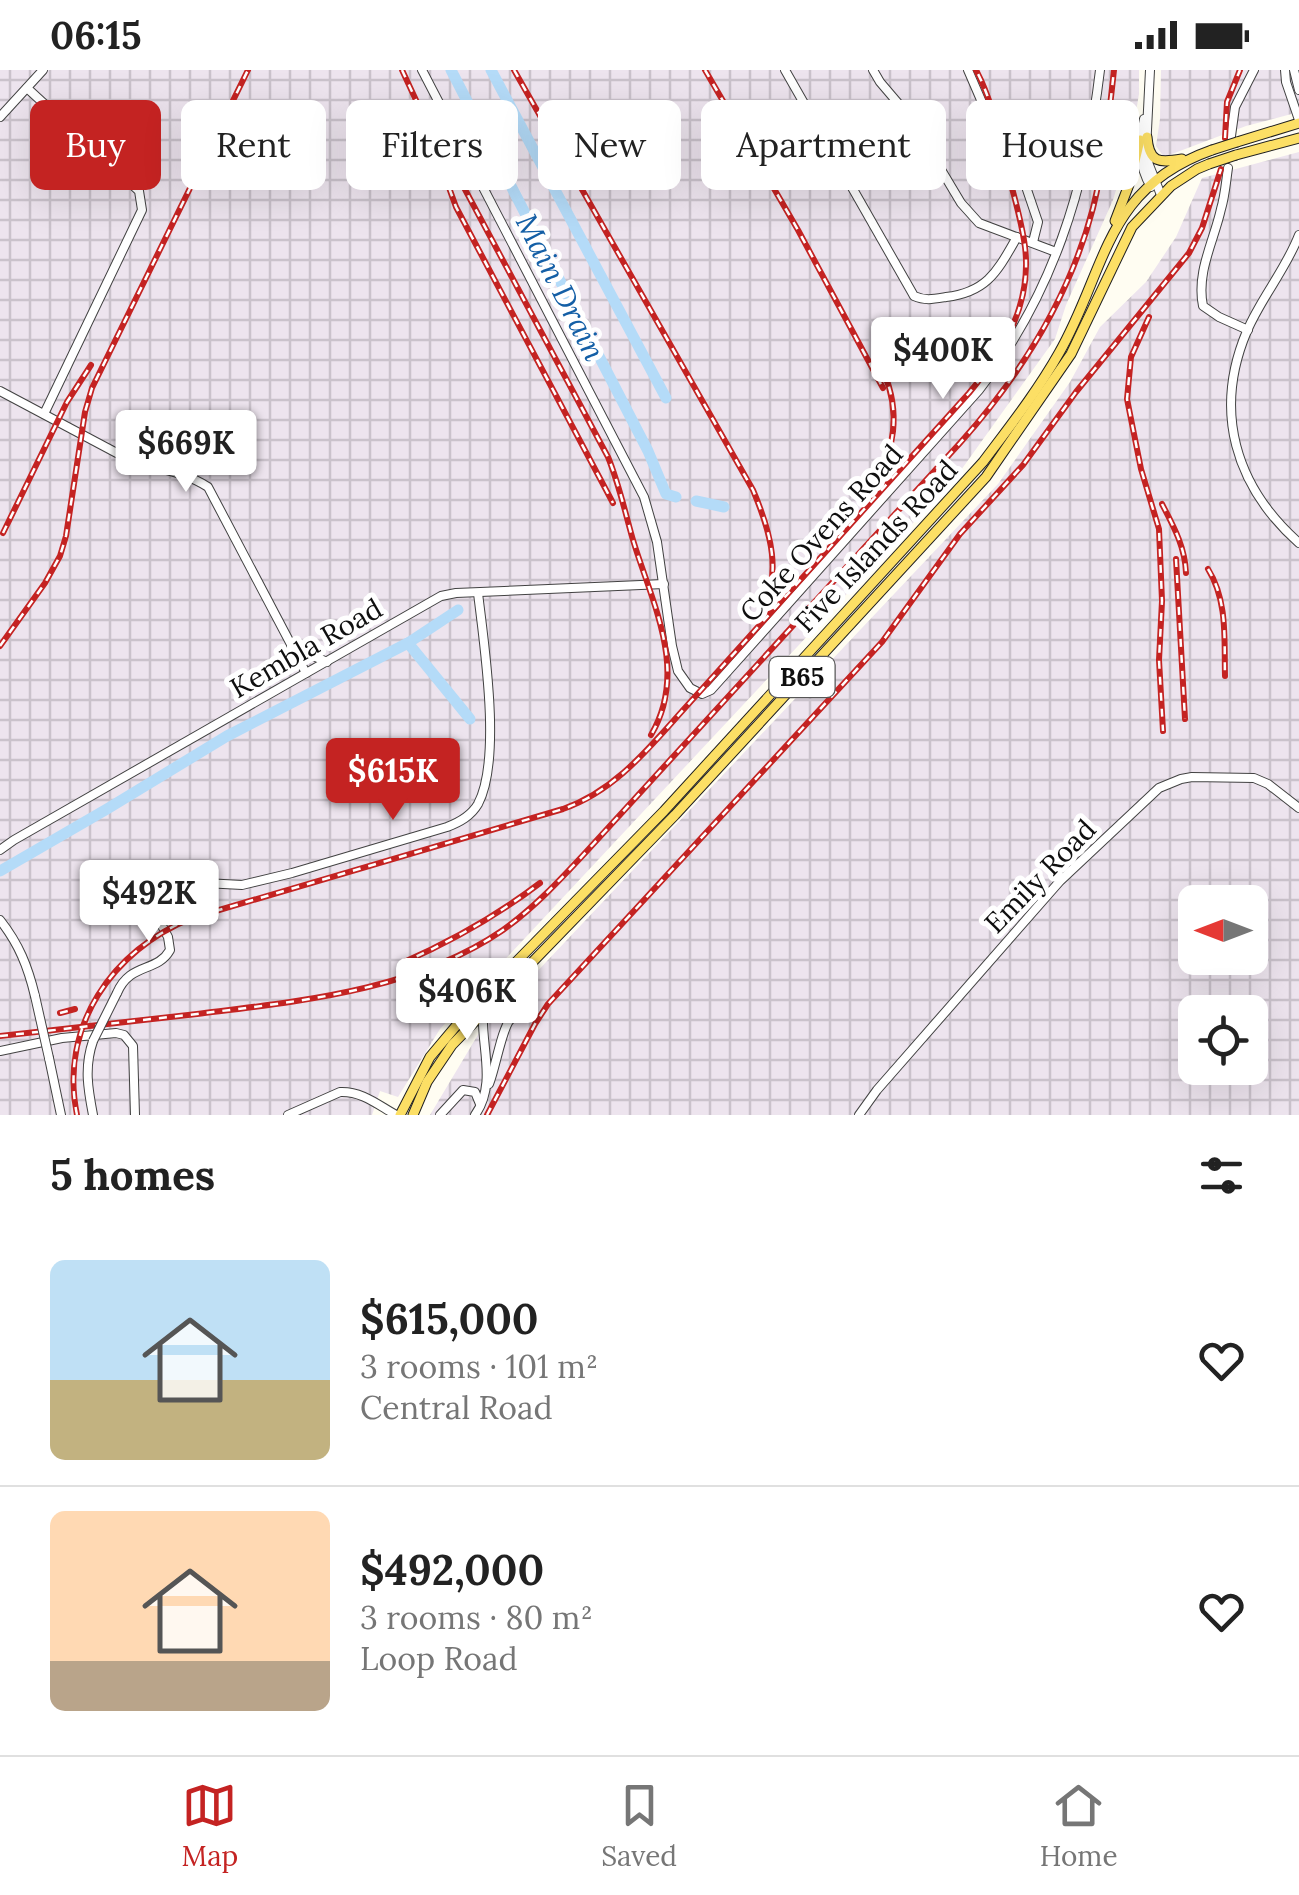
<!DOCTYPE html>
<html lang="en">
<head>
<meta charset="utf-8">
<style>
  body { margin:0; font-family:Lora,serif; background:#f2f2f2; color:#222; height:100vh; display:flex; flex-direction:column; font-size:38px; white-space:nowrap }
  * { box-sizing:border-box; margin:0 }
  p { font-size:32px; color:#767676 }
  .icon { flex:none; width:55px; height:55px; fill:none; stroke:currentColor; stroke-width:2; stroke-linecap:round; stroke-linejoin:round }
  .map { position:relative; height:1045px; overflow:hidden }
  .drawer { display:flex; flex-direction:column; background:#fff; flex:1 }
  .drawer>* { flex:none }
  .banner { position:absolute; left:30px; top:30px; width:1240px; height:90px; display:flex; gap:20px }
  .needle { width:65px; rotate:270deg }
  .tools { position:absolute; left:1178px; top:815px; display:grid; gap:20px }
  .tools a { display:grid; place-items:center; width:90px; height:90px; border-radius:15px; background:#fff; box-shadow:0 10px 40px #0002; font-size:50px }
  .price { position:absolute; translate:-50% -85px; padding:0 22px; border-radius:10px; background:#fff; color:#222; font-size:32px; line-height:65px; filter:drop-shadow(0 2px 5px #0008) }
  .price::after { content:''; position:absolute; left:50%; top:60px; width:30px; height:22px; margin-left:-15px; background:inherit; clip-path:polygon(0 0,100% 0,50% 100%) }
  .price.current { background:#c42322; color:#fff }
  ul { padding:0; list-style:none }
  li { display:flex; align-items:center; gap:30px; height:250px; padding:0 50px }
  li+li { border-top:2px solid #e0e0e0 }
  li span { display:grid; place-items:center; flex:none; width:280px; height:200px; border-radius:15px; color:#555 }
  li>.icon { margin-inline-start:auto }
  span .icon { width:120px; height:120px; fill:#fffc; stroke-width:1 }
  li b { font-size:42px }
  h2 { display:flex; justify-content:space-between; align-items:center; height:120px; padding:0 50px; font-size:42px }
  .tag { padding:0 35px; border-radius:15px; background:#fff; box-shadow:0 10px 40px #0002; font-size:35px; line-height:90px }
  .tag.current { background:#c42322; color:#fff }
  .status { display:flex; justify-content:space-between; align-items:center; height:70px; padding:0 50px; background:#fff; direction:ltr }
  .status svg { height:28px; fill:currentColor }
  .menu { display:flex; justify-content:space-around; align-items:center; height:140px; border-top:2px solid #e0e0e0; background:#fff; font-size:28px; color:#767676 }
  .menu a { display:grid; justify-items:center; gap:5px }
  .menu .current { color:#c42322 }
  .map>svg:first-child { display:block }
</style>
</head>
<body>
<div class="status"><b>06:15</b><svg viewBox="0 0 49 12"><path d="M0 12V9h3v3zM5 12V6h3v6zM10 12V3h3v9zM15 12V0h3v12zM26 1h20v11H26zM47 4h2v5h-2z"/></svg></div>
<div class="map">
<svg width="1299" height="1045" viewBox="0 0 1299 1045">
  <defs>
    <pattern id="industrial-grid" width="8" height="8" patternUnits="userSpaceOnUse" patternTransform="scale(2.5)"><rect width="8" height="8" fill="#ede4ee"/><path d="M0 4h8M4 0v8" fill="none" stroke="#cac2cb"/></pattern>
  </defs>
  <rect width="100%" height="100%" fill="#fffdf2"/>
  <g fill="url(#industrial-grid)" fill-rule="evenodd">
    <path d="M0,0h1139v24l-8,47 -18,59 -47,105 -11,34 -99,138 -516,552 -42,68 -18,-6 -8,24h-372z"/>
    <path d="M1161,0h138v42l-53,14 -82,31 -8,-11 4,-27z"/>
    <path d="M1299,82v963h-869l49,-82 519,-549 72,-102 30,-55 46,-45 30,-45 26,-59zM1195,832h55v56h-55zM1195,942h55v56h-55z"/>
  </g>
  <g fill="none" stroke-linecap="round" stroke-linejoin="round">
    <g stroke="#b4dbf8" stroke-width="11">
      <path d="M451,0l197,381 18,43 10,3"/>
      <path d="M491,0l175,328"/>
      <path d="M696,431l28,6"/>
      <path d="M408,573l62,76"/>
      <path d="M0,801l107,-62 120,-73 181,-93 50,-33"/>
    </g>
    <defs>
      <g id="minor">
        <path d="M422,0l222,427 13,45 15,104 6,25 12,17 12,6 9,-4 268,-300c73,-95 107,-201 121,-320"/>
        <path d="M785,0l129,226c11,5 20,3 32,1 42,-5 52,-27 71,-60"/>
        <path d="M873,0l7,12 29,34 52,87 18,20 77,29"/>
        <path d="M968,0l16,37 6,39 9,11 16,9 7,9 16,47 -5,20"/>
        <path d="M1150,0l-4,80 3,15 12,30"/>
        <path d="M1285,0l1,12 13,38"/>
        <path d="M1294,0l5,20"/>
        <path d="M27,18l112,103 3,19 -98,204"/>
        <path d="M0,47l43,-47"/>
        <path d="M1144,49c-6,25 -6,46 7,68"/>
        <path d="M1231,66l4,-29 19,-37"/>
        <path d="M1228,98c-2,13 -3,28 -7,41 -7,32 -25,63 -18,97l16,11 29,13"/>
        <path d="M1299,165c-13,34 -38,63 -52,96 -34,80 -12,155 52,212"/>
        <path d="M0,321l128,68c27,10 56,12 80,28l98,186"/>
        <path d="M291,576l36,16"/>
        <path d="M0,780l14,-10 427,-244 15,-3 208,-9"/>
        <path d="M0,850c19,24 28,47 35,76"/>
        <path d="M117,923c13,-31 40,-20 53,-43l-2,-13 -24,-45 5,-8 18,-3 75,4 50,-12 155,-46c13,-5 24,-11 31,-23 24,-45 6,-160 0,-211"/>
        <path d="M93,971c-9,26 -5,48 0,74"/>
        <path d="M0,981l62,-13 54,-5 8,2 9,11 2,69"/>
        <path d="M49,988l12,57"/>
        <path d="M489,1014c6,-14 13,-56 21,-64 4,-4 10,-6 15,-9"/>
        <path d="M288,1045l52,-23c22,-1 38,13 56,23"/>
        <path d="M440,1045l23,-25 12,2 5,12"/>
        <path d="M475,1045c22,-31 6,-68 8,-102"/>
        <path d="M859,1045l18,-25 183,-209 99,-93 22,-9 11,-2 62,1 14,6 31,24"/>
      </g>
      <g id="major">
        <path d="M1147,67c2,26 12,26 35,22"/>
        <path d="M1237,72l62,-19"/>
        <path d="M1236,85l63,-17"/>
        <path d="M1115,151l15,-39 10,-42"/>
        <path d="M400,1045l30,-58 42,-50 192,-196 319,-349c27,-36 54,-70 76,-109 48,-84 45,-165 153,-203"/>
        <path d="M413,1045l14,-33 25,-37 223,-230 311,-338 85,-123 61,-127 39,-41 26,-17 12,-5"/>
      </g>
    </defs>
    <use href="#minor" stroke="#424242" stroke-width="10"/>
    <use href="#major" stroke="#202020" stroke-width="11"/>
    <use href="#minor" stroke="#fff" stroke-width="8"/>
    <use href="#major" stroke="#fcdf65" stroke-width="9"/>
    <defs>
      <g id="rail">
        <path d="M402,0l20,43 34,94 157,296"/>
        <path d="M514,0l239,420c18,43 30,84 7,127"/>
        <path d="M705,0l93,160 85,158"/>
        <path d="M1225,68l2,-36 13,-32"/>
        <path d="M453,97l155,290c11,27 17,55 25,83 19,63 56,131 18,195"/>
        <path d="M1149,247l-18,40 -4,42 14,70 18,60 3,72 -3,59 4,71"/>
        <path d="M875,417c19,-37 26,-74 9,-114"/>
        <path d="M1162,434c12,23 23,43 24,69"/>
        <path d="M3,463l64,-131 24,-37"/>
        <path d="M1176,489l9,160"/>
        <path d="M1208,499c20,32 16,71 17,107"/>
        <path d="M0,576l45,-63 15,-27 6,-20 19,-124 7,-24 156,-318"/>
        <path d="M402,893c50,-22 96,-48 138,-80"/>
        <path d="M60,943l15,-4"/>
        <path d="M0,966c66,-7 131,-15 197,-22 104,-13 217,-23 306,-84 31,-22 57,-50 83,-78l374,-409c60,-67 110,-147 133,-235 11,-44 16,-92 21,-138"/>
        <path d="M77,1045c-18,-88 35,-165 115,-197l371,-109c52,-18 85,-60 121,-100l285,-316c35,-42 63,-89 56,-146 -3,-25 -11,-50 -17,-75 -9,-35 -15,-70 -32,-102"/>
        <path d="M487,1045l48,-91 13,-20 334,-362 78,-108 63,-69 53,-73 113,-139 13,-25 19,-59"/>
      </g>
    </defs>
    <use href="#rail" stroke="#c42322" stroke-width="6"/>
    <use href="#rail" stroke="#fff" stroke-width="2.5" stroke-dasharray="8" stroke-linecap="butt"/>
    <defs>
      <g id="minor-bridge">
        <path d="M35,926l14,62"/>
        <path d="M93,971l24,-48"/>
      </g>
      <g id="major-bridge">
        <path d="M1212,80l25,-8"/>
        <path d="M1209,94l27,-9"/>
      </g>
    </defs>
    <use href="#minor-bridge" stroke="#424242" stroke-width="10" stroke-linecap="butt"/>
    <use href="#major-bridge" stroke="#202020" stroke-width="11" stroke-linecap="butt"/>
    <use href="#minor-bridge" stroke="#fff" stroke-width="8"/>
    <use href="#major-bridge" stroke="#fcdf65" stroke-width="9"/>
  </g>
  <g text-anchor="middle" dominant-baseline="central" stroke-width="10" stroke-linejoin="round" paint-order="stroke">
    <rect fill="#fff" stroke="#575757" stroke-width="2.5" x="769.5" y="587" width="65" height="40" rx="8"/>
    <g font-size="25" font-weight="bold" fill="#0f0f0f">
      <text x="802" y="607">B65</text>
    </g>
    <g font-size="28" fill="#0f0f0f" stroke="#fff">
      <text transform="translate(821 463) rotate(-48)">Coke Ovens Road</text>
      <text transform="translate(876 476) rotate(-47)">Five Islands Road</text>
      <text transform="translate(306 578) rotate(-30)">Kembla Road</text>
      <text transform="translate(1040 806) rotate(-46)">Emily Road</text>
    </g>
    <g font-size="30" font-style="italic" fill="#145fa6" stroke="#fff">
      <text transform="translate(561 217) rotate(63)">Main Drain</text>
    </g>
  </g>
</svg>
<div class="tools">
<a><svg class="needle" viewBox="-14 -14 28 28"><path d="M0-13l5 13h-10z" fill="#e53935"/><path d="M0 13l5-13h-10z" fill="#767676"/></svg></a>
<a><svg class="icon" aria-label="locate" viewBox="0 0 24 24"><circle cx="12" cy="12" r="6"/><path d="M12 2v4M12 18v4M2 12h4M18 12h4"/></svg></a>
</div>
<b class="price" style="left:943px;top:332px">$400K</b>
<b class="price" style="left:186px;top:425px">$669K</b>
<b class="price current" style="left:393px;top:753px">$615K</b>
<b class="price" style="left:149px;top:875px">$492K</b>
<b class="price" style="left:467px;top:973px">$406K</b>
<div class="banner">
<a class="tag current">Buy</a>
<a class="tag">Rent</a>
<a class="tag">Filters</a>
<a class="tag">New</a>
<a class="tag">Apartment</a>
<a class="tag">House</a>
</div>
</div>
<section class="drawer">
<h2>5 homes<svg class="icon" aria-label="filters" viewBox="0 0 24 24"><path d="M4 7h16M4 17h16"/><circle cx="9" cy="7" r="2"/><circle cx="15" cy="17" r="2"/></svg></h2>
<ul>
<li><span style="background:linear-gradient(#bfe0f5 60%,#c2b280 0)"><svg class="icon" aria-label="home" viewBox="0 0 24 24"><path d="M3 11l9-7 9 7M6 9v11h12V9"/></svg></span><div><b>$615,000</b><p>3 rooms · 101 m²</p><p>Central Road</p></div><svg class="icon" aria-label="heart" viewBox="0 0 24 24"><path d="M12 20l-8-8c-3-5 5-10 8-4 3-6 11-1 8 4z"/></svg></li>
<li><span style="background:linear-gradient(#ffd9b3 75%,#b9a48a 0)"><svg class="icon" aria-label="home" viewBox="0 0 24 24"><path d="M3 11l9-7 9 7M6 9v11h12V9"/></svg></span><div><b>$492,000</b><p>3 rooms · 80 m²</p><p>Loop Road</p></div><svg class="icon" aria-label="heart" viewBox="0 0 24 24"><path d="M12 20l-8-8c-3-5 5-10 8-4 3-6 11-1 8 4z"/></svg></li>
</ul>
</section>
<nav class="menu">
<a class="current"><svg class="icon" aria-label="map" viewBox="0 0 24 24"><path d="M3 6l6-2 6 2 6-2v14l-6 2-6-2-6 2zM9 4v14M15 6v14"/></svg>Map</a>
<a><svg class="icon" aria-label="saved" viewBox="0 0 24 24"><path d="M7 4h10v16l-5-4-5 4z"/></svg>Saved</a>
<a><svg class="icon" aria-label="home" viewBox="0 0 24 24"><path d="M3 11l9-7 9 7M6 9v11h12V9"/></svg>Home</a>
</nav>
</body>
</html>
